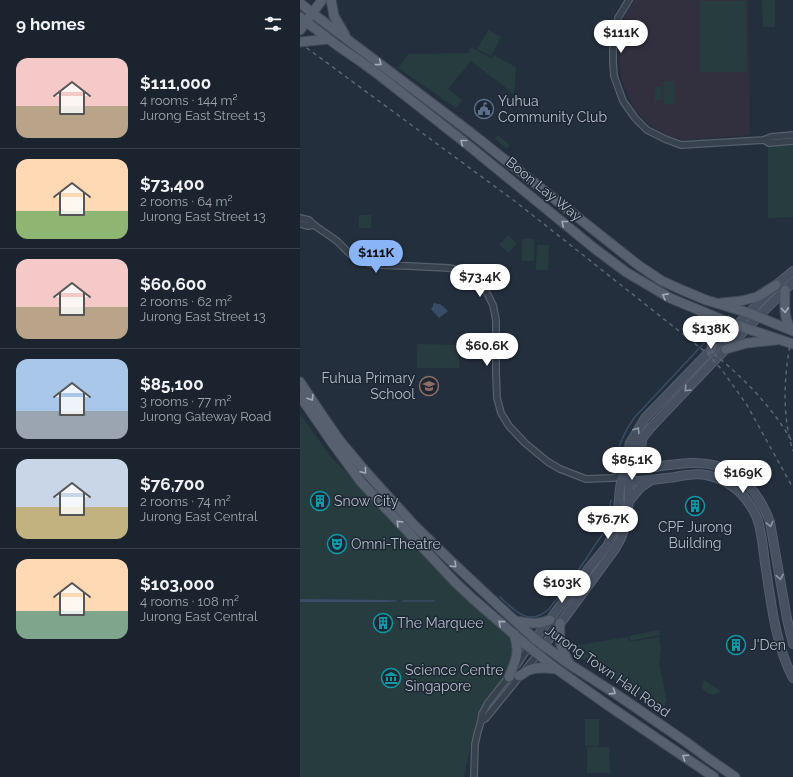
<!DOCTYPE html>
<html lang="en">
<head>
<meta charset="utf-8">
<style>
  body { margin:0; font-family:Raleway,sans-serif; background:#242b36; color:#f1f3f6; height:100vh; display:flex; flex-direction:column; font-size:15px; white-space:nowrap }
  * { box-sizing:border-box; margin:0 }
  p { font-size:13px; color:#a0a4aa }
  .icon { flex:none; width:22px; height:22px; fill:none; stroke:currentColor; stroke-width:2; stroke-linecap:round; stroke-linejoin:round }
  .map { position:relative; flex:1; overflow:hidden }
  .drawer { display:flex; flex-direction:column; background:#1b232e; width:300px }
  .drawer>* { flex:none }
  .price { position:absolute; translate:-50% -34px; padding:0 9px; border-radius:14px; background:#fff; color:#222; font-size:13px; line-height:26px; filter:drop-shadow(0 1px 2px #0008) }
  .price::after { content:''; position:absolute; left:50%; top:24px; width:12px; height:9px; margin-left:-6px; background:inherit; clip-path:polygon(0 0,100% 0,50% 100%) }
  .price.current { background:#8ab4f8; color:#111 }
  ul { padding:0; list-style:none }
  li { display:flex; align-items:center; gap:12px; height:100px; padding:0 16px }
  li+li { border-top:1px solid #39404a }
  li span { display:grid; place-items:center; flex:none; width:112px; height:80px; border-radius:12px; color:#555 }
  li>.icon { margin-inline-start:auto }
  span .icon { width:48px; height:48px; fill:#fffc; stroke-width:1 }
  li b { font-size:17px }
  h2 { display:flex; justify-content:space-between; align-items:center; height:48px; padding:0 16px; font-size:17px }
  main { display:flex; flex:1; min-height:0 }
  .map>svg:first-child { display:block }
</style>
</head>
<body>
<main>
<section class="drawer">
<h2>9 homes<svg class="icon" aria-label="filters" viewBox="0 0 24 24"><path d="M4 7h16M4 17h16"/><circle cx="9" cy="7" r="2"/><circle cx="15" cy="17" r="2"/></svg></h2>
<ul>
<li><span style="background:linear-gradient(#f6c9c9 60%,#b9a48a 0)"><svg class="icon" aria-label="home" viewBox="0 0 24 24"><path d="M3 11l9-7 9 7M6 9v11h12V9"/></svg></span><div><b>$111,000</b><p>4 rooms · 144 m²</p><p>Jurong East Street 13</p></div></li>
<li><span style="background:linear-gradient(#ffd9b3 65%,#8fb573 0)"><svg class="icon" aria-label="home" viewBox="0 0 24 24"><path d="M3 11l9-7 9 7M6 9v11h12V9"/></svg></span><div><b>$73,400</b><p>2 rooms · 64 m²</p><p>Jurong East Street 13</p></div></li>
<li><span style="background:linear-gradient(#f6c9c9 60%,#b9a48a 0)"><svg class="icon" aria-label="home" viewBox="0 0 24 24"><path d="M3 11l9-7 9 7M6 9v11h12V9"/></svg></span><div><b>$60,600</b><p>2 rooms · 62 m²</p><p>Jurong East Street 13</p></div></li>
<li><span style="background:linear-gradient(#a9c7e8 65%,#9aa5b1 0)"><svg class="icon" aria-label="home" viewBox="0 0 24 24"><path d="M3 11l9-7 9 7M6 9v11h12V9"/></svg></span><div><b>$85,100</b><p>3 rooms · 77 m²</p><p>Jurong Gateway Road</p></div></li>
<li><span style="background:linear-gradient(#c9d6e8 60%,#c2b280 0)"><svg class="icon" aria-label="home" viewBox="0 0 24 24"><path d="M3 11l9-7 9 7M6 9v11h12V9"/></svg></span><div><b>$76,700</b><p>2 rooms · 74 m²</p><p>Jurong East Central</p></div></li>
<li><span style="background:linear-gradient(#ffd9b3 65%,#7fa58c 0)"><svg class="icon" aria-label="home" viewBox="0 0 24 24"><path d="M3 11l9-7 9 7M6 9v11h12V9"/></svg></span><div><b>$103,000</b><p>4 rooms · 108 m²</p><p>Jurong East Central</p></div></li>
</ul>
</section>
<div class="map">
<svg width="493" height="777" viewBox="0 0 493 777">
  <rect width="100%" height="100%" fill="#242f3e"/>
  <path fill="#32303f" d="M334,0h114l2,135 -67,5 -22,-6 -25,-22 -15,-33 -2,-36 2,-18z"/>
  <g fill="#263c3f">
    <path d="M462,0h13v27h-12z"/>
    <rect x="400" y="1" width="46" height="71"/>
    <path d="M188,30l13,7 -10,19 -14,-7z"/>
    <path d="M171,47l20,11 3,-3 22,12 -2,27 -43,-33 -23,28 14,11 -6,8 -58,-40 10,-14 60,-1z"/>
    <path d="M374,81l1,23h-11l-1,-22z"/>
    <rect x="355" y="87" width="6" height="13"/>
    <path d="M198,135l12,10 -3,4 -12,-10z"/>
    <path d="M493,145v72l-25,1v-72z"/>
    <rect x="59" y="215" width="12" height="13"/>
    <path d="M208,235l9,8 -8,10 -10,-8z"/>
    <rect x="222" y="239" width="12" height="22"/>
    <path d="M237,245h12l-1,25h-12z"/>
    <path d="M117,344l42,1v23h-42z"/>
    <path d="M0,414l31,43 182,180 10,18 -11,19 -34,38 -14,65h-164z"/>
    <path d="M359,630l1,5 -30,6 -1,-5z"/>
    <path d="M328,637l1,5 30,-5 2,13 -2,13 8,38 -5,8 -91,-58 3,-5z"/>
    <path d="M404,680l17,11c-7,6 -13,4 -19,-3v-3z"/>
    <rect x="285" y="719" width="14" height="27"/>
    <path d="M287,747h22l1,26h-23z"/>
  </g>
  <g fill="#394c67">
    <path d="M135,303l2,1h3l8,7 -9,7 -8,-9 2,-3v-2z"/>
    <path d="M0,599l90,1v2h-90z"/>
  </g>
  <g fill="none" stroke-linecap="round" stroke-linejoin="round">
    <g stroke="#394c67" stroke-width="1.5">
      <path d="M315,463c3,-17 9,-31 19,-45l71,-76c2,-9 -1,-14 -7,-21"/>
      <path d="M200,597c15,14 29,30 49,12 15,-20 31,-39 44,-61 3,-6 9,-11 12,-18 4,-9 4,-20 6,-30"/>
      <path d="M90,601h6"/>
      <path d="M103,601h31"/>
    </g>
    <defs>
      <g id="street">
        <path d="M329,0l-11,18 -5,29v15l1,14 9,25 12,17 12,12 18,9 16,6 83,-5 7,-3 22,-2"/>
        <path d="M464,140l5,3 24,-2"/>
        <path d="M0,218l9,2 5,5 23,16 13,13 13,7 12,4 34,1 40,2 9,2 17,9 11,12 7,14 3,15v54l1,24 4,15 8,13 16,17 23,19 12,7 26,10 25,-1h4l8,-7"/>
        <path d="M0,224l8,2 6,-1"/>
        <path d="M217,665l12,-18"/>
        <path d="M181,721l5,-3 52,-64"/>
        <path d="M174,777l1,-33 3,-13 3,-10 1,-7 6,-11 22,-28"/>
      </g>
      <g id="secondary">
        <path d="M342,440c-2,15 0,21 14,27"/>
        <path d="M326,470c21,-1 42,-6 64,-7 42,-2 66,22 80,59l17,97 6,25"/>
        <path d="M324,481c17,1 35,-2 51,-4 10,-2 21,-4 31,-2 25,5 41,20 51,43 5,14 6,30 8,45 6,38 10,81 28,115"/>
        <path d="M329,501l12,-14 9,-6"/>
        <path d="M232,643l57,-75 19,-23 7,-17 3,-18 2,-22 3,-17 7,-28 15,-25 66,-68 38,-37 27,-28 17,-14"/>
        <path d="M238,654l77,-105 6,-11 4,-11 4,-26v-20l6,-31 8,-13 11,-13 56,-59 83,-83"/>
      </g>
      <g id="primary">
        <path d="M31,0l3,16 11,19"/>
        <path d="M0,3l16,13 32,24 122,92 168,133 24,16 20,9 24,10 43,13 44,18"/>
        <path d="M0,17l38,29 22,15 19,14 84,66 131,107 32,24 44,26 60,25 63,21"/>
        <path d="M0,30l22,-30"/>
        <path d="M0,42l28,-3"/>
        <path d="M485,290c0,17 -2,23 5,39"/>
        <path d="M421,303l20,-2 16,-4 19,-12"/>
        <path d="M402,313l9,11 2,16 -2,10"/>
        <path d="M426,349l21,-6 29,-3"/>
        <path d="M0,382l22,33 18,26 26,31 48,53 39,38 48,45 34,31 34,25 44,28 73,50 23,17 26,18"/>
        <path d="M0,396l31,45 30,41 94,100 17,16 54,47 32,25 51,36 105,71"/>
        <path d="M216,621c13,2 21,4 34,-1"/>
        <path d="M260,623c-1,19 0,23 9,40"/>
        <path d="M219,676c3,-1 6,-4 8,-5 9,-5 21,-3 30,-2"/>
        <path d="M209,677c7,-18 11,-23 5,-43"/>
      </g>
    </defs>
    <use href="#street" stroke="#565f6c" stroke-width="8"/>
    <use href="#secondary" stroke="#565f6c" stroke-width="10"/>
    <use href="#primary" stroke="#414a57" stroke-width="11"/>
    <use href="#street" stroke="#38414e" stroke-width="5.5"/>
    <use href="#secondary" stroke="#465061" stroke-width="8"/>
    <use href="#primary" stroke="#56606e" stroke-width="9"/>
    <g stroke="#5a6575" stroke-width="1.5" stroke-dasharray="4 4" stroke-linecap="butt">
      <path d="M0,43l216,159 139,110 53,42 14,16 25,35 46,83"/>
      <path d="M493,331c-9,39 -12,82 0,120"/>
      <path d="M414,354c31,25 59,54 79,89"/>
    </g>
  </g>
  <defs><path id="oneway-chevron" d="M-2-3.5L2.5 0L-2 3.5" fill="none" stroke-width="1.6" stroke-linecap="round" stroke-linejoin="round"/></defs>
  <g stroke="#a1aab7">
    <use href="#oneway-chevron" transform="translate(79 63) rotate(37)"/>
    <use href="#oneway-chevron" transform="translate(163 142) rotate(-142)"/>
    <use href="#oneway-chevron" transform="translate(264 223) rotate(-141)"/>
    <use href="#oneway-chevron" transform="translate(365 296) rotate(-152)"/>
    <use href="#oneway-chevron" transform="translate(485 310) rotate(86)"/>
    <use href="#oneway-chevron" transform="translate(11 398) rotate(58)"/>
    <use href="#oneway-chevron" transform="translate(64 471) rotate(50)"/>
    <use href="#oneway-chevron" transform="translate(99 523) rotate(-134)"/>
    <use href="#oneway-chevron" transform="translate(154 565) rotate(44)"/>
    <use href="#oneway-chevron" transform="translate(201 623) rotate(-139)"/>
    <use href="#oneway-chevron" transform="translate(313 692) rotate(33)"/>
    <use href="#oneway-chevron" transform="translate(385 757) rotate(-146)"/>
  </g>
  <g stroke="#8e96a5">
    <use href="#oneway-chevron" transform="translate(387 389) rotate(134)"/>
    <use href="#oneway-chevron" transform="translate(337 430) rotate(-58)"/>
    <use href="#oneway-chevron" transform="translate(470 524) rotate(76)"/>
    <use href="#oneway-chevron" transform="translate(480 577) rotate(80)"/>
  </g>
  <defs>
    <symbol id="civic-ring" viewBox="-11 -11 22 22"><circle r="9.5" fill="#1d2633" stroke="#5c6f8a" stroke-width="1.5"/><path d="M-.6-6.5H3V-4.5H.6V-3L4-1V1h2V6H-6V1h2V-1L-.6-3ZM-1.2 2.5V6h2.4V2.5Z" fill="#5c6f8a"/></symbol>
    <symbol id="school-ring" viewBox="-11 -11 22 22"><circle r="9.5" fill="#1d2633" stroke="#8d6e63" stroke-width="1.5"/><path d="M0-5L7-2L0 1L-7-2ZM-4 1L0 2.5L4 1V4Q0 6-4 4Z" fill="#8d6e63"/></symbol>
    <symbol id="building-ring" viewBox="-11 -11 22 22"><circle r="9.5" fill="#1d2633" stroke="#0f9aa8" stroke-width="1.5"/><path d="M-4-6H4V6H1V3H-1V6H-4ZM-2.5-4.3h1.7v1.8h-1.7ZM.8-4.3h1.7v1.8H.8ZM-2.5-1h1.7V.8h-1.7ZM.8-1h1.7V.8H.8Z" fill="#0f9aa8"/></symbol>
    <symbol id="theatre-ring" viewBox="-11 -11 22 22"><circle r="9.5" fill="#1d2633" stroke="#0f9aa8" stroke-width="1.5"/><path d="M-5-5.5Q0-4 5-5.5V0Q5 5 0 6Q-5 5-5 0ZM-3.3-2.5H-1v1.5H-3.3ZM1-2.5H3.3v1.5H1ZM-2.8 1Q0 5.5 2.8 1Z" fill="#0f9aa8"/></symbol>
    <symbol id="museum-ring" viewBox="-11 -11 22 22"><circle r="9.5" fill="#1d2633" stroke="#0f9aa8" stroke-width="1.5"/><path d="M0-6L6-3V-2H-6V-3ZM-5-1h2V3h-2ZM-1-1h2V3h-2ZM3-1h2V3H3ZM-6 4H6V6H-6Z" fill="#0f9aa8"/></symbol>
  </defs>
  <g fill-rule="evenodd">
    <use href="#civic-ring" x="173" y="98" width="22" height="22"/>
    <use href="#school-ring" x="118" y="375" width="22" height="22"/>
    <use href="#building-ring" x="9" y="490" width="22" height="22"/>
    <use href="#building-ring" x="384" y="495" width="22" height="22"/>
    <use href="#theatre-ring" x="26" y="533" width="22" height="22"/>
    <use href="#building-ring" x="72" y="612" width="22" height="22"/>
    <use href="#building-ring" x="425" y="634" width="22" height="22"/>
    <use href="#museum-ring" x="80" y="667" width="22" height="22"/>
  </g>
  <g text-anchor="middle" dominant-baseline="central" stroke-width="3" stroke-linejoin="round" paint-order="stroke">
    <g font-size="14" fill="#b4bcc9" stroke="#1d2633" text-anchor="start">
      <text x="198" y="101">Yuhua<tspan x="198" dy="16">Community Club</tspan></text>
      <text x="115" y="378" text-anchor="end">Fuhua Primary<tspan x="115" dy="16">School</tspan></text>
      <text x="34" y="501">Snow City</text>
      <text x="395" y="527" text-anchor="middle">CPF Jurong<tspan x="395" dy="16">Building</tspan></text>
      <text x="51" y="544">Omni-Theatre</text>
      <text x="97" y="623">The Marquee</text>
      <text x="450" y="645">J'Den</text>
      <text x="105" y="670">Science Centre<tspan x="105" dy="16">Singapore</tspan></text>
    </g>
    <g font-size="14" fill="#b4bcc9" stroke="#1d2633">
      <text transform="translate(244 189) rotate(39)">Boon Lay Way</text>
      <text transform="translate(308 671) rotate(35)">Jurong Town Hall Road</text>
    </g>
  </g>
</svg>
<b class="price" style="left:321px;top:54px">$111K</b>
<b class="price current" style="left:76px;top:274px">$111K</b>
<b class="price" style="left:180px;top:298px">$73.4K</b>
<b class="price" style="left:411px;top:350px">$138K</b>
<b class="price" style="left:187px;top:367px">$60.6K</b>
<b class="price" style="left:332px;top:481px">$85.1K</b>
<b class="price" style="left:443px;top:494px">$169K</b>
<b class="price" style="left:308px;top:540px">$76.7K</b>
<b class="price" style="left:262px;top:604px">$103K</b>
</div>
</main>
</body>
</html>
